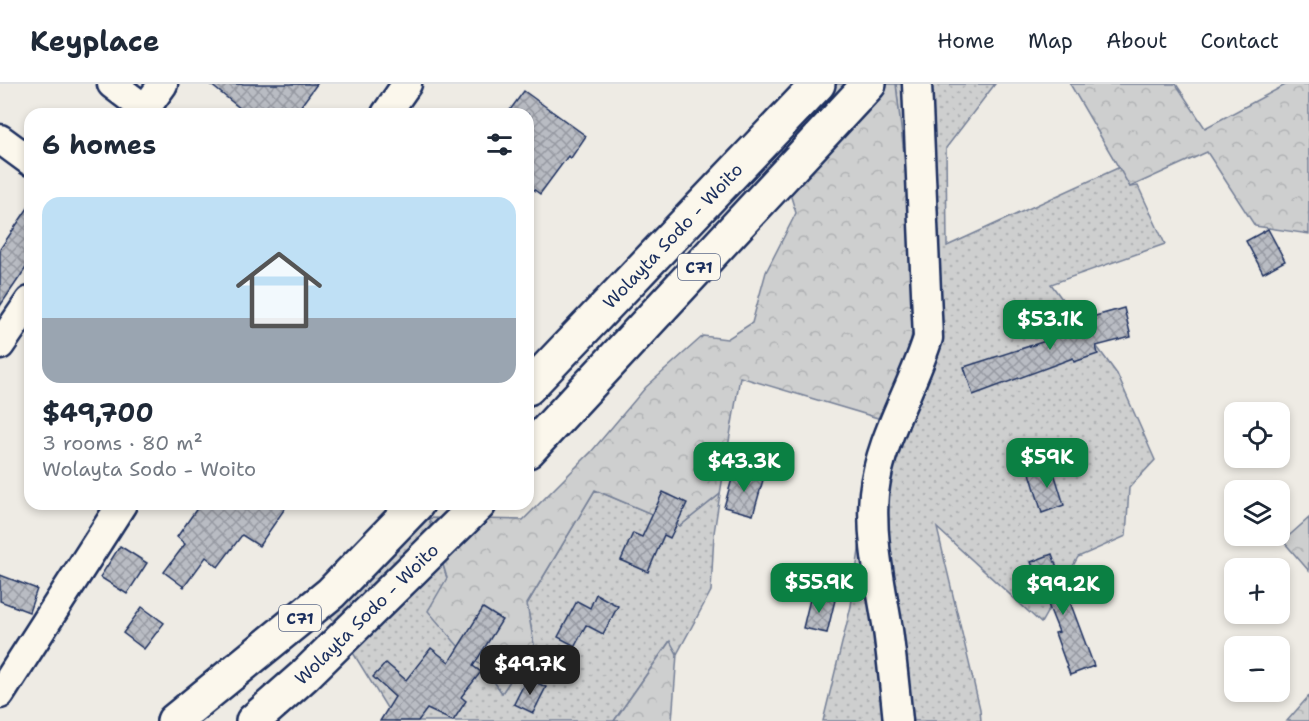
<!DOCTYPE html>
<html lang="en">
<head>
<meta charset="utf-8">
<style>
  body { margin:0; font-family:"Shantell Sans",sans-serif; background:#f2f2f3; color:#1f2937; height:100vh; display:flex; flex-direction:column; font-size:22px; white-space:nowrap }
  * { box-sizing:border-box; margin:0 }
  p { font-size:20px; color:#747a83 }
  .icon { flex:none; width:33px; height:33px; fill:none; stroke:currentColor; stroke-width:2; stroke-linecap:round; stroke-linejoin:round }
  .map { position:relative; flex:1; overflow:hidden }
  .details { position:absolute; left:24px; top:24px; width:510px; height:402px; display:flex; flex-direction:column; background:#fff; border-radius:18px; box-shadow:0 3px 9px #0003 }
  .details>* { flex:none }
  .tools { position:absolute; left:1224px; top:318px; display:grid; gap:12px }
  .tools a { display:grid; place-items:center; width:66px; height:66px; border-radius:12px; background:#fff; box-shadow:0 3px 9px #0003; font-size:30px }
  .price { position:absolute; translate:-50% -51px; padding:0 14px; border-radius:12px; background:#0b8043; color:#fff; font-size:20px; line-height:39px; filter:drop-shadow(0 2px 3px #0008) }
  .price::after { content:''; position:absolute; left:50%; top:36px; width:18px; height:14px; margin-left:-9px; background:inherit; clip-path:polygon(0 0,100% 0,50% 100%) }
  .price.active { background:#222; color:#fff }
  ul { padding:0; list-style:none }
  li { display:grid; align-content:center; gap:12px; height:318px; padding:0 18px }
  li+li { border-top:2px solid #e0e1e3 }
  li span { display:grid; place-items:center; height:186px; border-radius:18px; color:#555 }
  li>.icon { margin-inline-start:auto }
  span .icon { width:108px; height:108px; fill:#fffc; stroke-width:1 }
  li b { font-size:26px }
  h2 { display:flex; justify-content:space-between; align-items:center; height:72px; padding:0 18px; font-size:26px }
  header { display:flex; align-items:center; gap:36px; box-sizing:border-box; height:84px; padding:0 30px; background:#fff; border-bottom:2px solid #e0e1e3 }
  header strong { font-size:28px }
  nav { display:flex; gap:33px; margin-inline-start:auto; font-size:21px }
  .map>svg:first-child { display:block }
</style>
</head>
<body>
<header>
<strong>Keyplace</strong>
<nav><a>Home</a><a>Map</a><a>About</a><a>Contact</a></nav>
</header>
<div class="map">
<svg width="1309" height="637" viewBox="0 0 1309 637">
  <defs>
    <pattern id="grass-dots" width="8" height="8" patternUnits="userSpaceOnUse" patternTransform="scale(1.5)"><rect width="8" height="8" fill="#cecfcf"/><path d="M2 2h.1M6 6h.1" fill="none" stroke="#b0b2b4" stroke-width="1.8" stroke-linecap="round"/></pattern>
    <pattern id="forest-crowns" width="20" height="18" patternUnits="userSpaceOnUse" patternTransform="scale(1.5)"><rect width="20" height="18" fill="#cecfcf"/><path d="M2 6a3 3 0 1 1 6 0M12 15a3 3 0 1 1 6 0" fill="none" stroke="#b0b2b4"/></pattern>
    <pattern id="building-cross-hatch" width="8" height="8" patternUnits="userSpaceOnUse" patternTransform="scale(1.5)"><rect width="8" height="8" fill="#b9bcc3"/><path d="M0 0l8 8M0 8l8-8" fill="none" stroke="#9699a2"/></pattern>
  </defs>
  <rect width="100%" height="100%" fill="#eeebe4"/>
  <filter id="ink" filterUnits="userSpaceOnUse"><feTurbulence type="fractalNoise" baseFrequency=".0167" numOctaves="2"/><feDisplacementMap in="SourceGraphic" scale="12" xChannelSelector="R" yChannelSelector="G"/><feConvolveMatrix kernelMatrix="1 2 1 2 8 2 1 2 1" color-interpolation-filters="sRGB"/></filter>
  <g filter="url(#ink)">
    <g fill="url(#grass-dots)" stroke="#747f96" stroke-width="1.5">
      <path d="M896,0h99l-49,64 1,98 173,-79 10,20 8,-1 27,58 -114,40 66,90 38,86 -26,28 -3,48 -48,21 -37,66 -104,-95 43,181 1,12h-158l28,-115 27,-188 26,-49 12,-53 -11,-153z"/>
      <path d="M595,406l85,36 40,-32 -6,39 -3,58 -34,63 -8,-12 -55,79h-219l-69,-112 103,-91 18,60 18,76 19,13 18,26 32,-48 -7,-41z"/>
    </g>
    <g fill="url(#forest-crowns)" stroke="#747f96" stroke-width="1.5">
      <path d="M829,0h67l9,79 11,153 -12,53 -26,49 -138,-41 -20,117 -40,32 -85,-36 -68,114 7,41 -32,48 -18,-26 -19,-13 -37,-43 19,-33 -18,-60 94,2 68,-68 55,-65 57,-51 24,3 25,-16 14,-51 30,-59 -9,-29 -7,-41z"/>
      <path d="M1070,0h106l29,44 82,-44h22v150l-54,-8 -48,-74 -77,35z"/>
      <path d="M1309,434v53l-26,-30z"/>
      <path d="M670,557l7,13 -5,67h-58z"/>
      <path d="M1309,612v25h-22z"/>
    </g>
    <g fill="url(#building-cross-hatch)" stroke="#1b2f5e" stroke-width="1.5">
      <path d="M210,0h107l-22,30h-48z"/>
      <path d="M524,7l62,45 -15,22 -3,-2 -28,38 -12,-9v-71h-21z"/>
      <path d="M30,121v57l-30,44v-57z"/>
      <path d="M1268,145l17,32 -22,12 -17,-32z"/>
      <path d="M1124,224l7,29 -35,9 2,8 -24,8 -1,-4 -100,37 -9,-28 91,-29 -3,-10z"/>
      <path d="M1052,382l12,39 -22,8 -12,-40z"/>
      <path d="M734,388l29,8 -10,35 -29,-8z"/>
      <path d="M663,408l24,11 -17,35 -6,-3 -16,37 -27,-12 12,-27 9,4z"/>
      <path d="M200,420h88l-29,42 -17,-11 -24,32 -12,-10 -22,30 -20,-15 21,-28 -8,-7z"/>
      <path d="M120,462l27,17 -20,31 -27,-17z"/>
      <path d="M1052,470l42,112 -24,9 -15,-42 4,-1 -28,-70z"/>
      <path d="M0,491l37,14 -8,23 -29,-11z"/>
      <path d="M596,510l22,12 -15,28 -17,-9 -11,21 -17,-9 19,-36 13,7z"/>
      <path d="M811,511l24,5 -8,33 -24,-5z"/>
      <path d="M142,523l22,16 -20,26 -21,-16z"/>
      <path d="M483,524l19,12 -29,46 8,6 -20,25 5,4 -13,20 -26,-12 -9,12h-38l15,-24 -22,-20 13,-14 20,17 25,-32 18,14z"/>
      <path d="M527,594l19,9 -13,26 -19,-9z"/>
    </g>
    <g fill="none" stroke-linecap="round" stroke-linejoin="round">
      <defs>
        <g id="minor">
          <path d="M112,0l33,25 -3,5"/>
          <path d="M145,25l18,-25"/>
          <path d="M386,30l21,-30"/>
          <path d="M0,55l30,22"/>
          <path d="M0,261l30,-44"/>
          <path d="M0,610l122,-190"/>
          <path d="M898,637c-3,-30 -6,-61 -10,-91 -7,-45 -18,-91 -14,-137 6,-55 38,-103 54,-155l-11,-254"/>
        </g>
        <g id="highway">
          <path id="s1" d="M528,304l290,-304"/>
          <path d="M528,367l341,-367"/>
          <path d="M174,637l157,-128 86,-89"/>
          <path id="s2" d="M253,637l51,-45 175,-172"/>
        </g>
      </defs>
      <use href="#minor" stroke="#1b2f5e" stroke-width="33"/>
      <use href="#highway" stroke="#1b2f5e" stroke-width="38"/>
      <use href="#minor" stroke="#fbf7ec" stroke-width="28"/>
      <use href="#highway" stroke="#fbf7ec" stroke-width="33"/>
    </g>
  </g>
  <g text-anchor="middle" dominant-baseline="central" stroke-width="5" stroke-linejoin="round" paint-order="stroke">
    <g fill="#fbf7ec" stroke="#5e6b89" stroke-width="1.5">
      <rect x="678" y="170" width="42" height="26" rx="4.5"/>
      <rect x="279" y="521" width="42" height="26" rx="4.5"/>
    </g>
    <g font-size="16" font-weight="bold" fill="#1b2f5e">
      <text x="699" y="183">C71</text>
      <text x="300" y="534">C71</text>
    </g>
    <g font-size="18" fill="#1b2f5e" stroke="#fbf7ec">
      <text stroke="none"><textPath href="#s1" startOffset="210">Wolayta Sodo - Woito</textPath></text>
      <text stroke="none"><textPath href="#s2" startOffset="156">Wolayta Sodo - Woito</textPath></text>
    </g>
  </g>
</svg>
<div class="tools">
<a><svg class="icon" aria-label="locate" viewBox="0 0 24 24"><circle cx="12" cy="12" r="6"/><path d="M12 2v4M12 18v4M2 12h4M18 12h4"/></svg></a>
<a><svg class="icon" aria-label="layers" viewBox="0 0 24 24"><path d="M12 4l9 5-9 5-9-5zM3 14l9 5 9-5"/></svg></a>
<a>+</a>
<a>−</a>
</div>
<b class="price" style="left:1050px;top:267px">$53.1K</b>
<b class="price" style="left:1047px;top:405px">$59K</b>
<b class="price" style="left:744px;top:409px">$43.3K</b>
<b class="price" style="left:819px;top:530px">$55.9K</b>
<b class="price" style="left:1063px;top:532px">$99.2K</b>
<b class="price active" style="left:530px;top:612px">$49.7K</b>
<section class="details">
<h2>6 homes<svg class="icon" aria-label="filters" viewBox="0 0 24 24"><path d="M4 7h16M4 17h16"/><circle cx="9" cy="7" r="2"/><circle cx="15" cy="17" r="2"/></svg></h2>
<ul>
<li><span style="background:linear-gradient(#bfe0f5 65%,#9aa5b1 0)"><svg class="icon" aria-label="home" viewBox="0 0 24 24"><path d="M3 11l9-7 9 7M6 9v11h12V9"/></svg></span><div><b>$49,700</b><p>3 rooms · 80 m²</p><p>Wolayta Sodo - Woito</p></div></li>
</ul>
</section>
</div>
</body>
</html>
